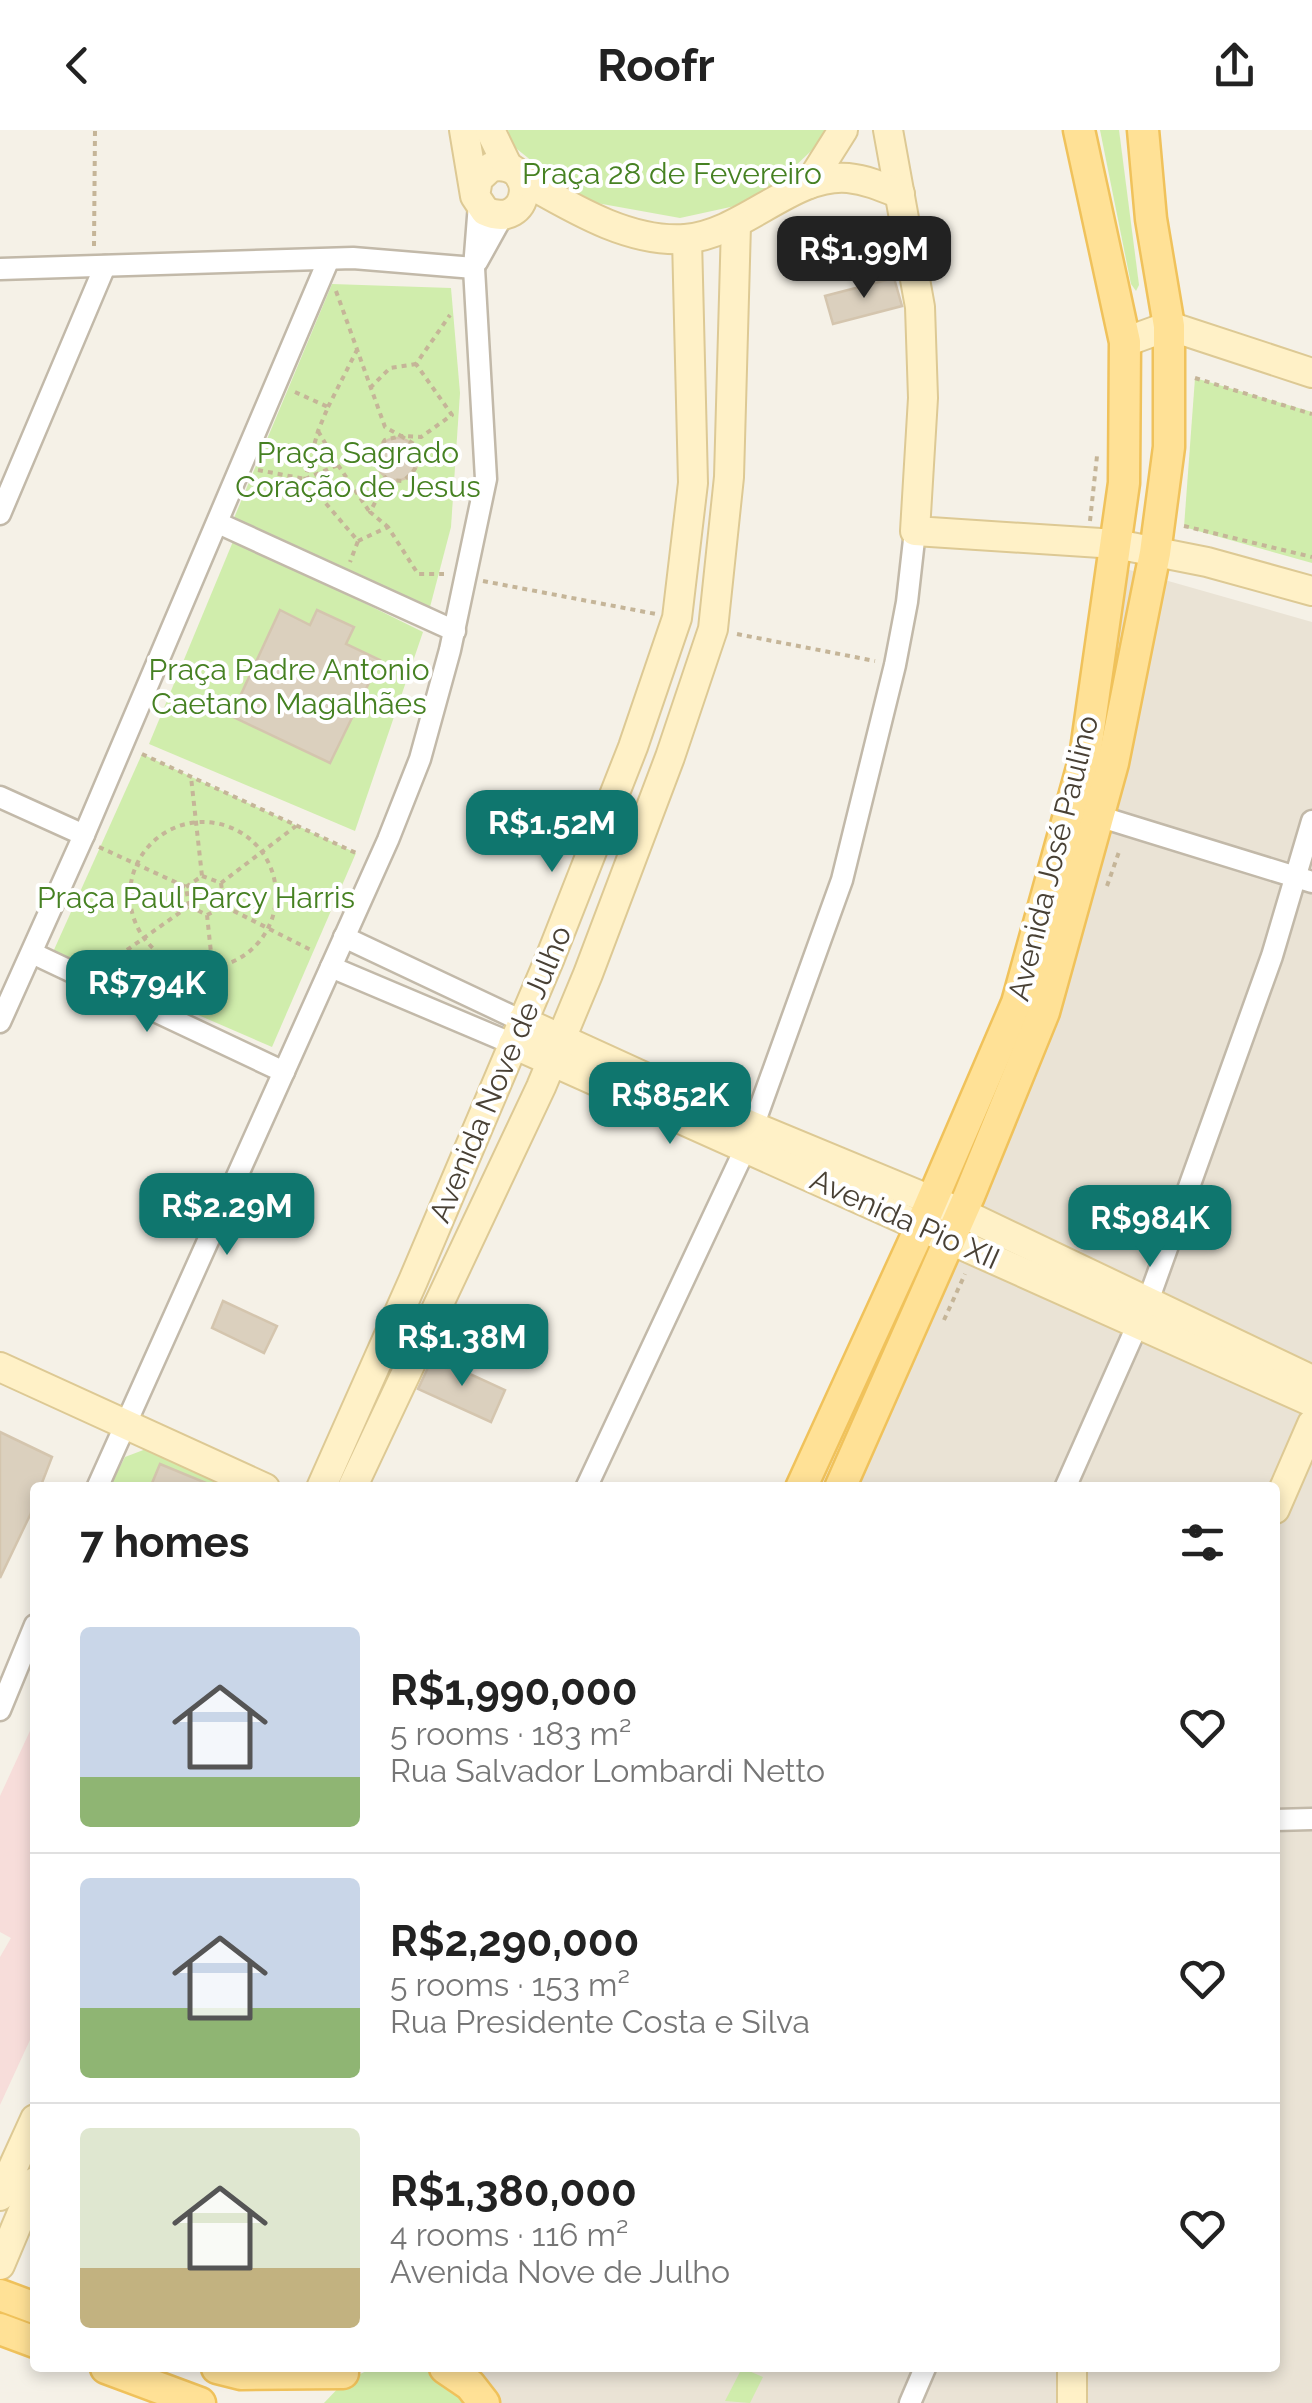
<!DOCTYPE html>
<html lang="en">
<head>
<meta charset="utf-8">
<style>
  body { margin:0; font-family:Raleway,sans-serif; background:#f6f6f6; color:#222; height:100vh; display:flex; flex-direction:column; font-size:38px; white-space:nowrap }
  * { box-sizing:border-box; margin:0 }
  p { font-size:32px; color:#767676 }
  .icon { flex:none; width:55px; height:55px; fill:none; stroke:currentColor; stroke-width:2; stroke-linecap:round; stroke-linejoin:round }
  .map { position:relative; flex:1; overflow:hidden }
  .panel { position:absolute; left:30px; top:1352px; width:1250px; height:890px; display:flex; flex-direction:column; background:#fff; border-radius:10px; box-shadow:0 5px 15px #0003 }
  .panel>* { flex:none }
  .price { position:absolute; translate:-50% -85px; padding:0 22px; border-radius:20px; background:#0f766e; color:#fff; font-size:32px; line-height:65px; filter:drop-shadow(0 2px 5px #0008) }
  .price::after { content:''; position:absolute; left:50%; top:60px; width:30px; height:22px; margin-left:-15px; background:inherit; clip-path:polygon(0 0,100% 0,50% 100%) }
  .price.on { background:#222; color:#fff }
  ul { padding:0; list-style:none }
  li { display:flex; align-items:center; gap:30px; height:250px; padding:0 50px }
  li+li { border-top:2px solid #e0e0e0 }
  li span { display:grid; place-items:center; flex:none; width:280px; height:200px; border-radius:10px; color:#555 }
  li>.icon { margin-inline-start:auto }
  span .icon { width:120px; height:120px; fill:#fffc; stroke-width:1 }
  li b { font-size:42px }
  h2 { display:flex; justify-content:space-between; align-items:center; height:120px; padding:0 50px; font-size:42px }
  header { display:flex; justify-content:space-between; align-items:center; height:130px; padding:0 50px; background:#fff; font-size:45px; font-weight:700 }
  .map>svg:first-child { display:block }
</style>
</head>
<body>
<header><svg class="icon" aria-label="back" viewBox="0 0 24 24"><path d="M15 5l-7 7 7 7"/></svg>Roofr<svg class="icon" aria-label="share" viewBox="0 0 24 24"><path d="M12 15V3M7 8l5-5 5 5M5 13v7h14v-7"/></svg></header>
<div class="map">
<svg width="1312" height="2273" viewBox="0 0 1312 2273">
  <rect width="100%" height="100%" fill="#f5f1e7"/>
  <path fill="#eae3d5" d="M1105,433l207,59v1781h-861l15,-35h809v-880l-450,-1 49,-96 82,-267 85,-243 55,-217z"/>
  <path fill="#f7ddda" d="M35,1590v261l-5,11 5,2v35l-35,76v-148l11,-19 -11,-6v-136z"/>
  <g fill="#d0edac">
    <path d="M508,0h321l-3,7 -68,64 -78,17 -100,-18 -68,-55z"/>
    <path d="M1100,0h19l20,155 -3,6 -5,-7z"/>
    <path d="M332,154l119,4 9,105 -9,134 -21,80 -196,-89z"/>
    <path d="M1195,248l117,34v151l-128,-36z"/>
    <path d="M234,409l189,93 -68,199 -206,-87z"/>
    <path d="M142,624l214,99 -84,194 -219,-95z"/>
    <path d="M146,1319l11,2 82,37h-130l16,-31z"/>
    <path d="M373,2238c59,0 58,-4 103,35h-152l21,-22z"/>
    <path d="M742,2238l21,9 -13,26 -25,-2z"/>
  </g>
  <g fill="#dbd0be" stroke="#d4c5ae" stroke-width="2.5">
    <path d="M894,148l8,28 -69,18 -8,-28z"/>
    <circle cx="397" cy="329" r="21"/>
    <path d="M280,480l30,15 7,-15 37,17 -8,17 34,16 -50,103 -99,-47z"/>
    <path d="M223,1171l54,25 -13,27 -52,-25z"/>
    <path d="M433,1227l72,33 -14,32 -73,-33z"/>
    <path d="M0,1302l52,25 -12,31h-5l-4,25 -31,65z"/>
    <path d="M160,1334l56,23v1h-66z"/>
  </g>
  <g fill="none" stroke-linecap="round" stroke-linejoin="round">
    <defs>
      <g id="street">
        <path d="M477,132l26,-47"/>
        <path d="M0,139l353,-11 121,10"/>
        <path d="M0,384l105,-248"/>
        <path d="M218,393l237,108"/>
        <path d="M0,667l84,38"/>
        <path d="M1098,686l214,66"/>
        <path d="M344,807l178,84"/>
        <path d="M32,823l252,119"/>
        <path d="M331,837l182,77"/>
        <path d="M0,892l84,-187 244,-574"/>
        <path d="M97,1358l291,-648 32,-81 30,-109 36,-171 -12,-211 5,-64"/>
        <path d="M586,1358l159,-339 97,-269 53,-215 12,-63 8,-71"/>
        <path d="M1065,1358l83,-187 124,-345 40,-135"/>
        <path d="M0,1580l35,-85"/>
        <path d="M1275,1690l37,-1"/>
        <path d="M910,2273l15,-35"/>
      </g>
      <g id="secondary">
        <path d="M464,0l11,66 10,15c46,21 55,-53 6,-44l-13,12 -3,17"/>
        <path d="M490,0l18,37"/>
        <path d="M888,0l32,177 3,91 -8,133 201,13 91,18 105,29"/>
        <path d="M521,49c48,27 106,64 164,60 59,-5 108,-66 163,-61 19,2 35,9 52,16"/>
        <path d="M809,54l34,-54"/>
        <path d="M1125,212l44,-16 143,47"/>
        <path d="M522,891l230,105 210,87 350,167"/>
        <path d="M513,914l799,358"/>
        <path d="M0,1237l265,121"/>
        <path d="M321,1358l92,-207 137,-323 83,-211 44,-129 16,-135 -6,-244"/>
        <path d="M352,1358l189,-401 47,-113 82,-217 43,-128 16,-152 7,-252"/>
        <path d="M1275,1379l37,-85"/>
        <path d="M0,2066l35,-77"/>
        <path d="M0,2135l35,-83"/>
        <path d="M1072,2273v-35"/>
      </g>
      <g id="primary">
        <path d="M801,1358l120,-262 96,-223 68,-246 39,-274 1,-141 -46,-212"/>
        <path d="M840,1358l129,-292 75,-184 69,-249 42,-210 14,-106v-121l-18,-107 -8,-89"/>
        <path d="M0,2165l35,13"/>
        <path d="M0,2199l35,13"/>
        <path d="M106,2238l94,35"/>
        <path d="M217,2238l24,6 102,-1"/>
        <path d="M445,2238l25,17 14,18"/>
      </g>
    </defs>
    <use href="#street" stroke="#c2b9a9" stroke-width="25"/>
    <use href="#secondary" stroke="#ddc994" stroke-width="32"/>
    <use href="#primary" stroke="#f0c25b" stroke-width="35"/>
    <g stroke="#c5b598" stroke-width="4" stroke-dasharray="5 5" stroke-linecap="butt">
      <path d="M94,116l1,-116"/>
      <path d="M336,161l49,136 16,9 20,1 31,-22 -36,-51 34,-49"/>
      <path d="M1195,248l117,36"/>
      <path d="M370,258l20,-20 26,-4"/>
      <path d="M295,262l33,15 -10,24 -13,48"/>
      <path d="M328,277l29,-57"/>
      <path d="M338,335l31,46"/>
      <path d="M258,340l47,9 53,62 -8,21"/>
      <path d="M305,349l33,-14 -20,-34"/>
      <path d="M387,350c-11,-15 -13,-24 -2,-40l16,-4 13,8c6,19 4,25 -11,37l-16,-1 -17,32 18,15"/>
      <path d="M1090,391l7,-65"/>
      <path d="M1184,396l128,31"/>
      <path d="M358,411l30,-14 30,47h26"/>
      <path d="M483,451l173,33"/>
      <path d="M737,504l138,27"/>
      <path d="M142,624l214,99"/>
      <circle cx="203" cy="765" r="73"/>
      <path d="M99,717l87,40 3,19"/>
      <path d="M202,746l19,7 75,-57"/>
      <path d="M221,753l3,23"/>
      <path d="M1107,756l13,-37"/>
      <path d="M186,757l16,-11 -11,-99"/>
      <path d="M189,776l18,9 10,94"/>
      <path d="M207,785l17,-9 89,45"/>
      <path d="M127,820l62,-44"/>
      <path d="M159,861l14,-27"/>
      <path d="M944,1190l21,-46"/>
    </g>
    <use href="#street" stroke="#fff" stroke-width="20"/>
    <use href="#secondary" stroke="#fff1c7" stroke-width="28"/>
    <use href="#primary" stroke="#ffe196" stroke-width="30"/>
  </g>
  <g text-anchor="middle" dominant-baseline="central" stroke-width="8" stroke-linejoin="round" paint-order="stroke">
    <g font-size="30" fill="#468122" stroke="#fff">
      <text x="672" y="43">Praça 28 de Fevereiro</text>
      <text x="358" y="322">Praça Sagrado<tspan x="358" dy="34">Coração de Jesus</tspan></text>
      <text x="289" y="539">Praça Padre Antonio<tspan x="289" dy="34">Caetano Magalhães</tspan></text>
      <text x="196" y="767">Praça Paul Parcy Harris</text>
    </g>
    <g font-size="30" fill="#494135" stroke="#fff">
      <text transform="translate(1053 728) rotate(-76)">Avenida José Paulino</text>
      <text transform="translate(500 944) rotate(-67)">Avenida Nove de Julho</text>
      <text transform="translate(905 1089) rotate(24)">Avenida Pio XII</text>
    </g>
  </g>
</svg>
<b class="price on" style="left:864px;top:171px">R$1.99M</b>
<b class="price" style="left:552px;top:745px">R$1.52M</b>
<b class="price" style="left:147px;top:905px">R$794K</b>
<b class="price" style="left:670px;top:1017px">R$852K</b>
<b class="price" style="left:227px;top:1128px">R$2.29M</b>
<b class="price" style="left:1150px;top:1140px">R$984K</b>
<b class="price" style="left:462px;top:1259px">R$1.38M</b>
<section class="panel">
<h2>7 homes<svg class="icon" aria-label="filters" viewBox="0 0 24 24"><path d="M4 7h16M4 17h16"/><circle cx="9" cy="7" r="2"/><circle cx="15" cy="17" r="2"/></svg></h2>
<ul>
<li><span style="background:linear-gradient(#c9d6e8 75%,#8fb573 0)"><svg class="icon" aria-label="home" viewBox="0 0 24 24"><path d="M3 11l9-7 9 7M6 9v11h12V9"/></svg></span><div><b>R$1,990,000</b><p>5 rooms · 183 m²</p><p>Rua Salvador Lombardi Netto</p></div><svg class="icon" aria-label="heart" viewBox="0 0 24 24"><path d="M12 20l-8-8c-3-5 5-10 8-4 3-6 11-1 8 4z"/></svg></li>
<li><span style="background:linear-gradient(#c9d6e8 65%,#8fb573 0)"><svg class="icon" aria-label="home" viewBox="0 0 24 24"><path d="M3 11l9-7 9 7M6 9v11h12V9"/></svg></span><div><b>R$2,290,000</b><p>5 rooms · 153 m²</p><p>Rua Presidente Costa e Silva</p></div><svg class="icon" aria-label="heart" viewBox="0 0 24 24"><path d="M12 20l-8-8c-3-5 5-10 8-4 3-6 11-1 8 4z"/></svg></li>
<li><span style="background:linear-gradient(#dfe7d0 70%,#c2b280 0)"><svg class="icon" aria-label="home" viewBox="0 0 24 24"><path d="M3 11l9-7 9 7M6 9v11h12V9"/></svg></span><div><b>R$1,380,000</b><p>4 rooms · 116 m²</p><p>Avenida Nove de Julho</p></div><svg class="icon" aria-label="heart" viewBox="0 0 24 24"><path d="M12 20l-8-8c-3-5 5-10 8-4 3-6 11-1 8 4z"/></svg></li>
</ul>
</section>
</div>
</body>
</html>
